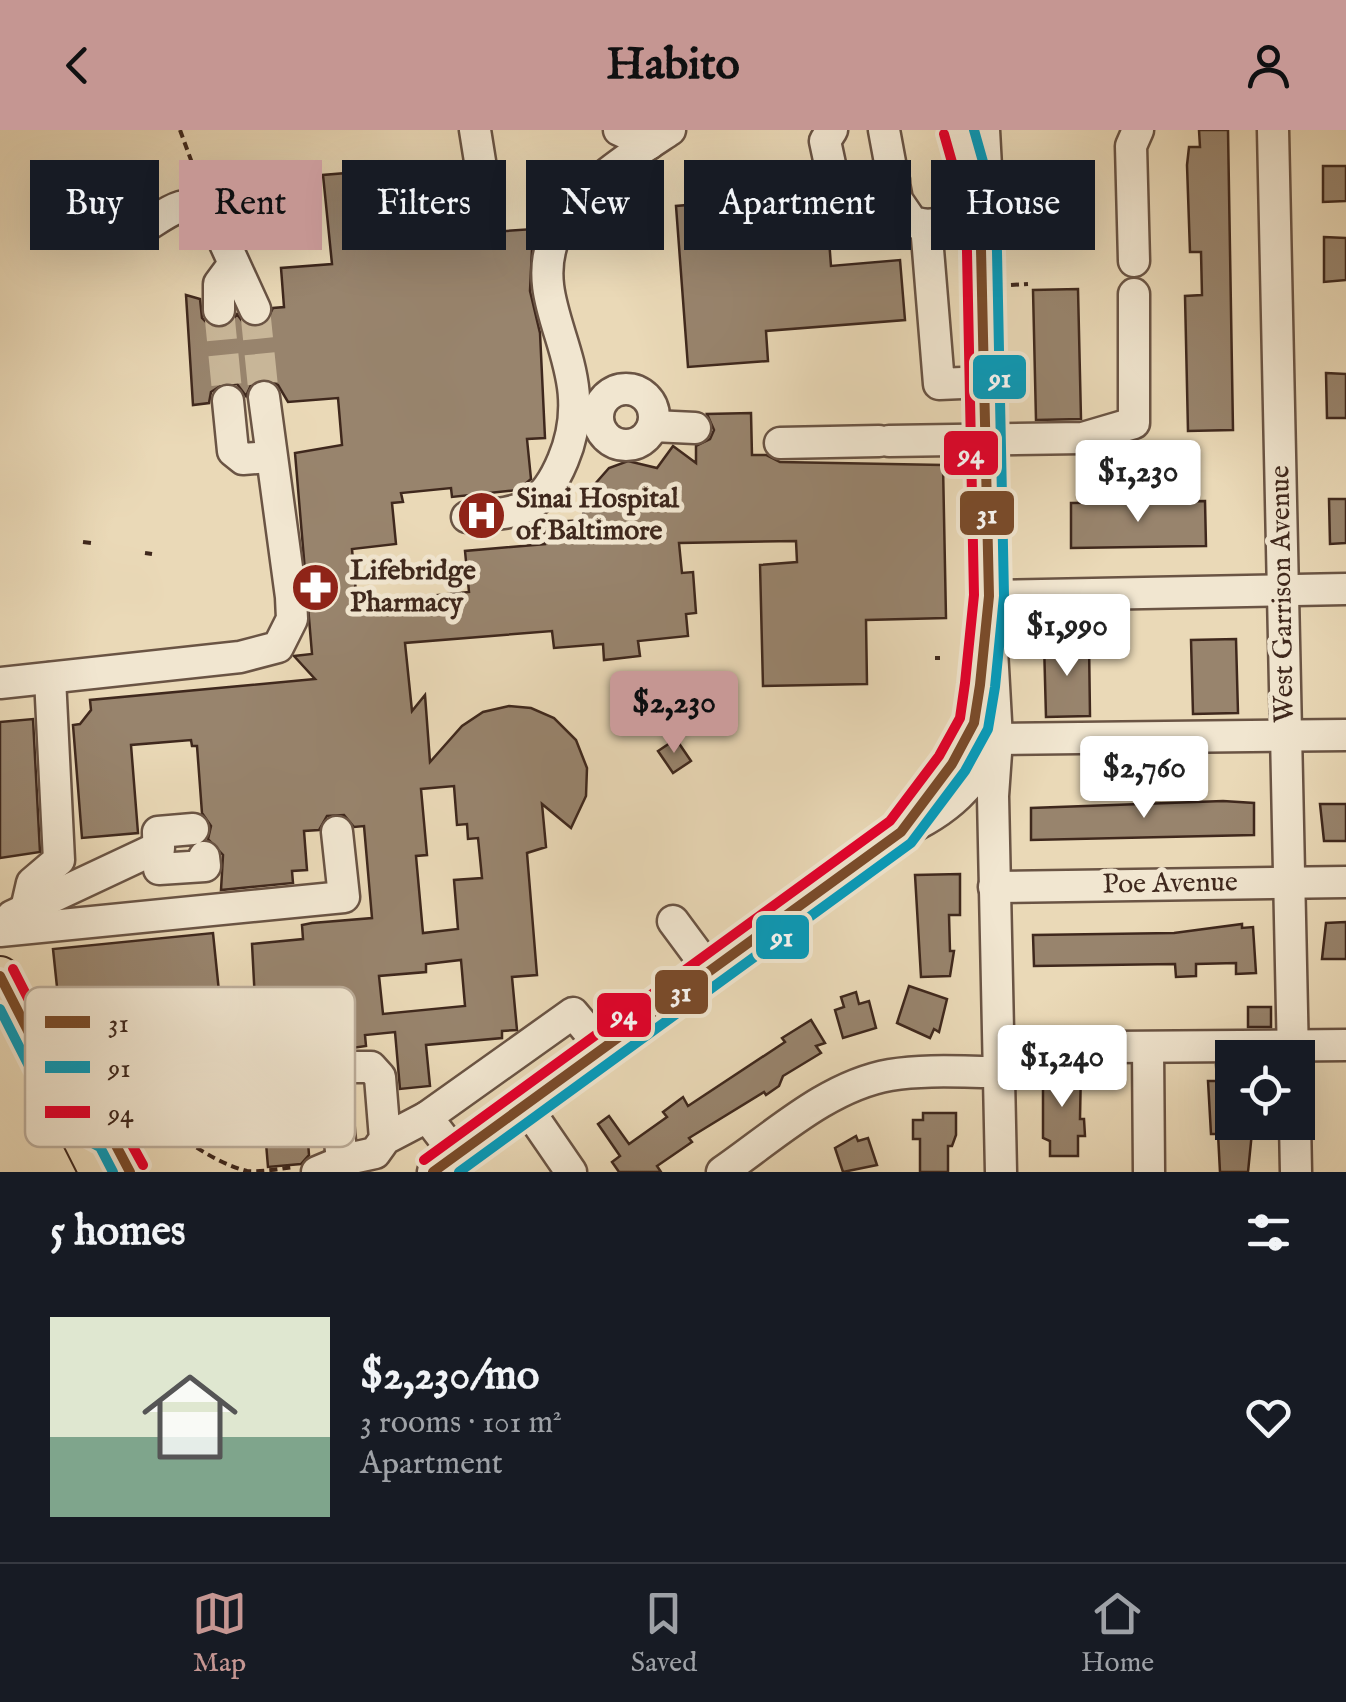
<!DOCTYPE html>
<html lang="en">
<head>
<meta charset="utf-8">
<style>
  body { margin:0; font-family:"IM FELL English",serif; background:#20242c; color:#f1f3f6; height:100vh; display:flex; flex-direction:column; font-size:38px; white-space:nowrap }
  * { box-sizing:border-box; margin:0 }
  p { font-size:32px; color:#9ea1a6 }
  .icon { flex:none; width:55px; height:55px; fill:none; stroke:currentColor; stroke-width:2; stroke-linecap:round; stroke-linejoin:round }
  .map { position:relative; height:1042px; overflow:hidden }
  .panel { display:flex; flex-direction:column; background:#171b24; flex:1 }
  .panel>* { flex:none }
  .hud { position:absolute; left:30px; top:30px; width:1288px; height:90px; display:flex; gap:20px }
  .tools { position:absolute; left:1215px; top:910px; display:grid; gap:20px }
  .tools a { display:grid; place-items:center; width:100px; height:100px; border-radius:0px; background:#171b24; box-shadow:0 10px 40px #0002; font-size:50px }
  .price { position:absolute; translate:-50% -85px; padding:0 22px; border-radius:10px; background:#fff; color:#222; font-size:32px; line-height:65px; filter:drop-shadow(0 2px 5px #0008) }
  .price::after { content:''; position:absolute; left:50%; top:60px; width:30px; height:22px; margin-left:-15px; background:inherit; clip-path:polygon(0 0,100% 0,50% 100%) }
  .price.active { background:#c59692; color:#111 }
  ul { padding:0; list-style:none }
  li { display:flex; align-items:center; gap:30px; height:250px; padding:0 50px }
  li+li { border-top:2px solid #363941 }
  li span { display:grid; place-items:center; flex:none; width:280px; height:200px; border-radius:0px; color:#555 }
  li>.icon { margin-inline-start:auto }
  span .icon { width:120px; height:120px; fill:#fffc; stroke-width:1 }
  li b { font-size:42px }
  h2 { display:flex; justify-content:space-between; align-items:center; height:120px; padding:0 50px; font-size:42px }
  .pill { padding:0 35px; border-radius:0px; background:#171b24; box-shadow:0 10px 40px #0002; font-size:35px; line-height:90px }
  .pill.active { background:#c59692; color:#111 }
  header { display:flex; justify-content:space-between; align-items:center; height:130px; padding:0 50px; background:#c59692; color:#111; font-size:45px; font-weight:800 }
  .tab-bar { display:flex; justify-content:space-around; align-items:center; height:140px; border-top:2px solid #363941; background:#171b24; font-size:28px; color:#9ea1a6 }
  .tab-bar a { display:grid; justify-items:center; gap:5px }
  .tab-bar .active { color:#c59692 }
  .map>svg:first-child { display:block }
</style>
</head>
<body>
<header><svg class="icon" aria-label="back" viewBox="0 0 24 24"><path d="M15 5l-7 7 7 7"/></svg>Habito<svg class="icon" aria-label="person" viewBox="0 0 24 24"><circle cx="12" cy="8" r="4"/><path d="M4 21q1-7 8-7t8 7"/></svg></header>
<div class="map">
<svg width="1346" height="1042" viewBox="0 0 1346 1042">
  <rect width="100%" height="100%" fill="#ead9b7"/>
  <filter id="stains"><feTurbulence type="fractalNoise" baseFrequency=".002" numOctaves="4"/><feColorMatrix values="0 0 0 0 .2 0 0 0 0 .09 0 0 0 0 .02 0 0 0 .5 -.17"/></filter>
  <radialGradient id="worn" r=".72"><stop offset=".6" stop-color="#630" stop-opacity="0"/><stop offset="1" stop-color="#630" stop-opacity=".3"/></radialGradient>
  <g fill="#98846d" stroke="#3f281d" stroke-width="2.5" fill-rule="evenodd">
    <path d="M1199,0h29l5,300 -45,1 -3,-135 17,-1 -1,-43h-11l-3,-87 2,-18h11z"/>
    <path d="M1323,36h23v35l-23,1z"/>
    <path d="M406,38v6l10,4 1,13 15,-2 1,14 33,-3 1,17h5l5,16 56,-4 -3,62 10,42 5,105 -18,1 4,40 -13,11 -66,7 -1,-9 -50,5 2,9 -11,1 4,41 -44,5 5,54 112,-11 -4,-41 80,-7 -2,-21 39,-3 5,-27 22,-25 19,-7 29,7 16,-22 23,17v-17l14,-7 4,-9 -7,-16 44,-1 1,42h14l14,7 163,3 3,153 -80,2 1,64 -104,2 -3,-121 37,-3 -1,-21 -117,2 3,30 11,-1 3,41 -10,1 2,22 -50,5 2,15 -36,4 -1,-16 -49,4 -2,-17 -147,12 7,68 13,-16 5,67 32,-36 21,-14 26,-6 22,2 23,10 22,22 11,28 -1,28 -15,32 -29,-24 4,43 -19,6 10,122 -25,2 5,53 -15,1v7l-76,7 4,41 -30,3 -5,-57 -30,3 1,11 -34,5 -15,24 -1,13 -12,1 5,66 -8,9 -33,3 -5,-60 -93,8 -6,-68 -85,9 -1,-14 -15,2 -10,-95 160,-16 13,127 32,-2 -6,-114 51,-5 -1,-14 10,-2 60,-5 -8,-92 -10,1 -10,-12 -17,1 -8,14 -15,1 3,39 -15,1 1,12 -72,7 2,-35 -15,-16 3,-13 -9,-13 -5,-67h-5l-1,-6 -60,5 7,88 -56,5 -9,-113 7,-1 11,-14 -1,-10 225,-21 -21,-23 18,-2 -17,-201 47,-8 -4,-47 -50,4 -10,-17 -16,-7 -10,5 -6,13 -9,-12 -12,-1 -14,9 -2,11 -16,2 -7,-110 14,4 2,19 9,9h16l10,-13 8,11 19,1 9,-18 11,-1 -3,-39 51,-4 -9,-89zM454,656l3,39 10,-1 1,15 10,-1 4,40 -28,2 4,49 -35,4 -7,-77 11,-1 -6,-66zM461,830l4,46 -82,8 -4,-38 47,-4v-8z"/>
    <path d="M820,64l6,6 5,66 69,-6 5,60 -139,11 2,30 -80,6 -12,-161z"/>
    <path d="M1324,107l22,1v42l-22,2z"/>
    <path d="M1078,159l3,130 -45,1 -3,-130z"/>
    <path d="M1326,243l20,1v44h-19z"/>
    <path d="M1329,369h17v44l-16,1z"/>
    <path d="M1205,371l1,45 -135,2v-45z"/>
    <path d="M1236,509l2,74 -45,1 -2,-74z"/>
    <path d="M1089,512l1,74 -44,1 -2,-74z"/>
    <path d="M33,589l7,133 -40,6v-136z"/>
    <path d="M676,609l15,22 -18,12 -15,-22z"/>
    <path d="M1223,671l31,2v32l-223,5v-32z"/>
    <path d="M1320,674h26v37h-22z"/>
    <path d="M960,744v41h-11l1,36h4l-4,25 -29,1 -6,-102z"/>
    <path d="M1346,792v37h-24l4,-36z"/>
    <path d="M1242,794v4l11,-1 3,46 -20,1v-11l-40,1v12l-20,1 -1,-13 -141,2 -1,-31 141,-2z"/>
    <path d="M909,856l38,13 -8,33 -5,-3 -4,9 -33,-15z"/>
    <path d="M856,862l3,12 10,-3 7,27 -33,10 -8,-28 9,-3 -3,-10z"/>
    <rect x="1248" y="877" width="23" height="20"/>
    <path d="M811,890l14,23 -9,3 5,7 -38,23 -4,10 -13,9 -2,-3 -75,46 3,4 -35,24 4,6h-42l-7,-10 8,-6 -22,-32 11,-8 20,28 38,-27 -4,-5 20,-15 5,9 97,-64 -3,-4z"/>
    <path d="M1216,935h16v57h21l-5,50h-28l-2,-38h-7l-3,-53h9z"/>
    <path d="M1048,936l33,1 -1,52h4l1,17h-7v20h-28v-15l-7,-3v-69z"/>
    <path d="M923,983h33v22l-4,11h-4v26h-28v-33h-7v-19h10z"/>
    <path d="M856,1006l2,5 10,-3 9,27 -34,7 -8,-24z"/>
  </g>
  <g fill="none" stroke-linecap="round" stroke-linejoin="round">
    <g stroke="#c8b698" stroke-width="30" stroke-dasharray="30 15" stroke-linecap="butt">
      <path d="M255,179l9,88"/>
      <path d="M219,180l9,91"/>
    </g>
    <defs>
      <g id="minor">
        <path d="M475,0l12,75"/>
        <path d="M619,0l30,14"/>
        <path d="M832,0l-7,11 9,42 5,4 55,-7"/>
        <path d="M884,0l13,70 15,22 14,3 55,-5"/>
        <path d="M958,0l18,64"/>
        <path d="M984,0l2,37 -6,39 9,390 8,143 -4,57 8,376"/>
        <path d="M1273,0l20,928"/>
        <path d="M148,95c21,-14 40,-29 63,-12l44,96"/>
        <path d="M926,95l13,159 46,-2"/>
        <path d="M1134,131l-3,-115 7,-16"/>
        <path d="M219,180v-26l14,-19"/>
        <circle cx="626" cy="287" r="28"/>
        <path d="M228,271l5,50 10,8 28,-2"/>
        <path d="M653,296l42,2"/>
        <path d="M889,311l194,-3 51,-15v-129"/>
        <path d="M780,313l99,-2"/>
        <path d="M467,387c52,-5 74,-4 96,-57 39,-92 -38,-150 -9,-222 19,-47 75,-81 116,-108"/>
        <path d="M989,466l357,-7"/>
        <path d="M0,553l240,-26 38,-10 14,-28 -1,-22 -27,-200"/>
        <path d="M905,696c38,-50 71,-86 76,-152"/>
        <path d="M193,699l-35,3 1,37 46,-3 -1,-9"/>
        <path d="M994,757l352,-5"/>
        <path d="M26,779l6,-26 27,-23 -9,-182"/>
        <path d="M12,786l147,-69"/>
        <path d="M673,791l37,50"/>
        <path d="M0,801l344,-34 -7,-65"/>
        <path d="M999,918l347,-3"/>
        <path d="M1148,918l1,124"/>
        <path d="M525,975l46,67"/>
        <path d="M72,987l39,19 19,36"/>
        <path d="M1295,992l1,50"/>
        <path d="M385,1009l-5,-62 -9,-10h-30l-7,16 7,68 7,8 27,-6 10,-14 42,-22"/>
        <path d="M456,1025l-29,-38 146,-104 30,36"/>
        <path d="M317,1042l31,-13"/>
        <path d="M433,1042l468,-340c46,-20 75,-47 96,-93l349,-4"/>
        <path d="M722,1042c51,-35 105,-86 168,-97 36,-6 74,-3 110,-3"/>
      </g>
      <path id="major" d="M0,846l99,196"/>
    </defs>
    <use href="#minor" stroke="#6a5444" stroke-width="35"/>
    <use href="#major" stroke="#3f281d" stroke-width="42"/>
    <g stroke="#3f281d" stroke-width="4" stroke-dasharray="8 5" stroke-linecap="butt">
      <path d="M180,0l19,52"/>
      <path d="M238,85l43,8 31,-3"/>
      <path d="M1011,155l17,-1"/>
      <path d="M83,412l8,1"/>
      <path d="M145,423l7,1"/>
      <path d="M935,528h5"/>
      <path d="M92,969c61,3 97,57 155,72 14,1 32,-2 47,-4"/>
    </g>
    <use href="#minor" stroke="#f1e6d0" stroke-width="30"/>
    <use href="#major" stroke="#ead9b7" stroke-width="38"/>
    <defs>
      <g id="bus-1">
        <path d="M0,846l72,141 39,19 19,36"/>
        <path d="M433,1042l468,-340 51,-68 22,-41 6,-38 9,-89 -9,-390"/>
      </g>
      <g id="bus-2">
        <path d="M0,879l59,116 41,22 13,25"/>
        <path d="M459,1042l452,-329 54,-72 23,-42 7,-42 9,-91 -7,-344 -2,-48 -21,-74"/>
      </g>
      <g id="bus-3">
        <path d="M13,839l70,137 38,19 22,40"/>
        <path d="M424,1030l466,-339 49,-65 21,-38 5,-35 9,-88 -7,-343 -2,-44 -21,-74"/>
      </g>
    </defs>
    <use href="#bus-1" stroke="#f1e6d0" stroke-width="18"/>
    <use href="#bus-2" stroke="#f1e6d0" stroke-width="18"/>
    <use href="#bus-3" stroke="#f1e6d0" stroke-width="18"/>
    <use href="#bus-1" stroke="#7a4b2a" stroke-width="10"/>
    <use href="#bus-2" stroke="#069cbc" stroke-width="10"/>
    <use href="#bus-3" stroke="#e4002b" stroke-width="10"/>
  </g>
  <defs>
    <symbol id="hospital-disc" viewBox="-11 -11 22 22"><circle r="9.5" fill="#8f2418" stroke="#f1e6d0"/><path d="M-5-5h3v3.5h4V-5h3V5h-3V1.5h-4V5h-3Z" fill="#fff"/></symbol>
    <symbol id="pharmacy-disc" viewBox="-11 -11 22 22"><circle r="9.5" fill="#8f2418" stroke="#f1e6d0"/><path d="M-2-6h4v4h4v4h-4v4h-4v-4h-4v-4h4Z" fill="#fff"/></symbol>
  </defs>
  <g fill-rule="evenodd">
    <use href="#hospital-disc" x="454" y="358" width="55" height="55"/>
    <use href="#pharmacy-disc" x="288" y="430" width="55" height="55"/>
  </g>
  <g text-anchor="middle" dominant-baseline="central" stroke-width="10" stroke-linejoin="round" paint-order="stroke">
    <g font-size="28" font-weight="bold" fill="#3f281d" stroke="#f1e6d0" text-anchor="start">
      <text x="516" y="369">Sinai Hospital<tspan x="516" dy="32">of Baltimore</tspan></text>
      <text x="350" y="441">Lifebridge<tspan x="350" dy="32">Pharmacy</tspan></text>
    </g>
    <g font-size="28" fill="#3f281d" stroke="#f1e6d0">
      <text transform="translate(1283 464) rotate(-91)">West Garrison Avenue</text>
      <text transform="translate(1170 754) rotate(-1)">Poe Avenue</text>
    </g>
  </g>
  <rect x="25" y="857" width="330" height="160" rx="15" fill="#f1e6d0" stroke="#bcad9a" stroke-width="2.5"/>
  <rect x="45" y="886" width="45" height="12" fill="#7a4b2a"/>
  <rect x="45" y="931" width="45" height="12" fill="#069cbc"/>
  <rect x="45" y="976" width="45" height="12" fill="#e4002b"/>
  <g font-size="28" fill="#3f281d">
    <text x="108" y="902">31</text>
    <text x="108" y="947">91</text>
    <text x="108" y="992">94</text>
  </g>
  <g stroke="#f1e6d0" stroke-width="4">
    <rect x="971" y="223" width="57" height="48" rx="10" fill="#069cbc"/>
    <rect x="942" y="299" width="58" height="48" rx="10" fill="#e4002b"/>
    <rect x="958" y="359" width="58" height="48" rx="10" fill="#7a4b2a"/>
    <rect x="754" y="783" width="57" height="48" rx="10" fill="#069cbc"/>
    <rect x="653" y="838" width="57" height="48" rx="10" fill="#7a4b2a"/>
    <rect x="595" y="861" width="58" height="48" rx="10" fill="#e4002b"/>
  </g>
  <g font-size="28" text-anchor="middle" font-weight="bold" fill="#fff">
    <text x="1000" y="257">91</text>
    <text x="971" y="333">94</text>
    <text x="987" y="393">31</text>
    <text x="782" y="816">91</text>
    <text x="681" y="871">31</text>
    <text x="624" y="894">94</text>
  </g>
  <rect width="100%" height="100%" filter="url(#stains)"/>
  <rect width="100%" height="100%" fill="url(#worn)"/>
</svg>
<div class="tools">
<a><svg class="icon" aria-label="locate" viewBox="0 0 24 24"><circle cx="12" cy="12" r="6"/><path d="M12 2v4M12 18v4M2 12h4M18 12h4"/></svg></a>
</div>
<b class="price" style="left:1138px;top:395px">$1,230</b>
<b class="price" style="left:1067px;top:549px">$1,990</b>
<b class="price active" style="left:674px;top:626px">$2,230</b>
<b class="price" style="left:1144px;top:691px">$2,760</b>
<b class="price" style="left:1062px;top:980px">$1,240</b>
<div class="hud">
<a class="pill">Buy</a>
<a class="pill active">Rent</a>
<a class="pill">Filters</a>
<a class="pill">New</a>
<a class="pill">Apartment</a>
<a class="pill">House</a>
</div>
</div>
<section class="panel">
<h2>5 homes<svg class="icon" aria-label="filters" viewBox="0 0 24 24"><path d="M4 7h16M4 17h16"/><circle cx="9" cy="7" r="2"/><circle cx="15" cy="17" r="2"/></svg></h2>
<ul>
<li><span style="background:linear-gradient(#dfe7d0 60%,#7fa58c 0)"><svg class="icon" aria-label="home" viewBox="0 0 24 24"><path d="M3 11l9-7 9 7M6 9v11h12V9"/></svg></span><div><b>$2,230/mo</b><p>3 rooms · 101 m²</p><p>Apartment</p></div><svg class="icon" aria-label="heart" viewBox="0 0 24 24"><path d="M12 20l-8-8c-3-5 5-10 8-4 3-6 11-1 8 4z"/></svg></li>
</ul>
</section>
<nav class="tab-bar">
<a class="active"><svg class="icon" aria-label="map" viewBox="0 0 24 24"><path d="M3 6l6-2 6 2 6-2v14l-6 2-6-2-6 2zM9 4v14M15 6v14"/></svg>Map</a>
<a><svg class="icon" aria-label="saved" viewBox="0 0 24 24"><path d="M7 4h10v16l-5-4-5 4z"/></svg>Saved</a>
<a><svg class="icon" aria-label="home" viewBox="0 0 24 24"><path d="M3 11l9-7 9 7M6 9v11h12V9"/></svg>Home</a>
</nav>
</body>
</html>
